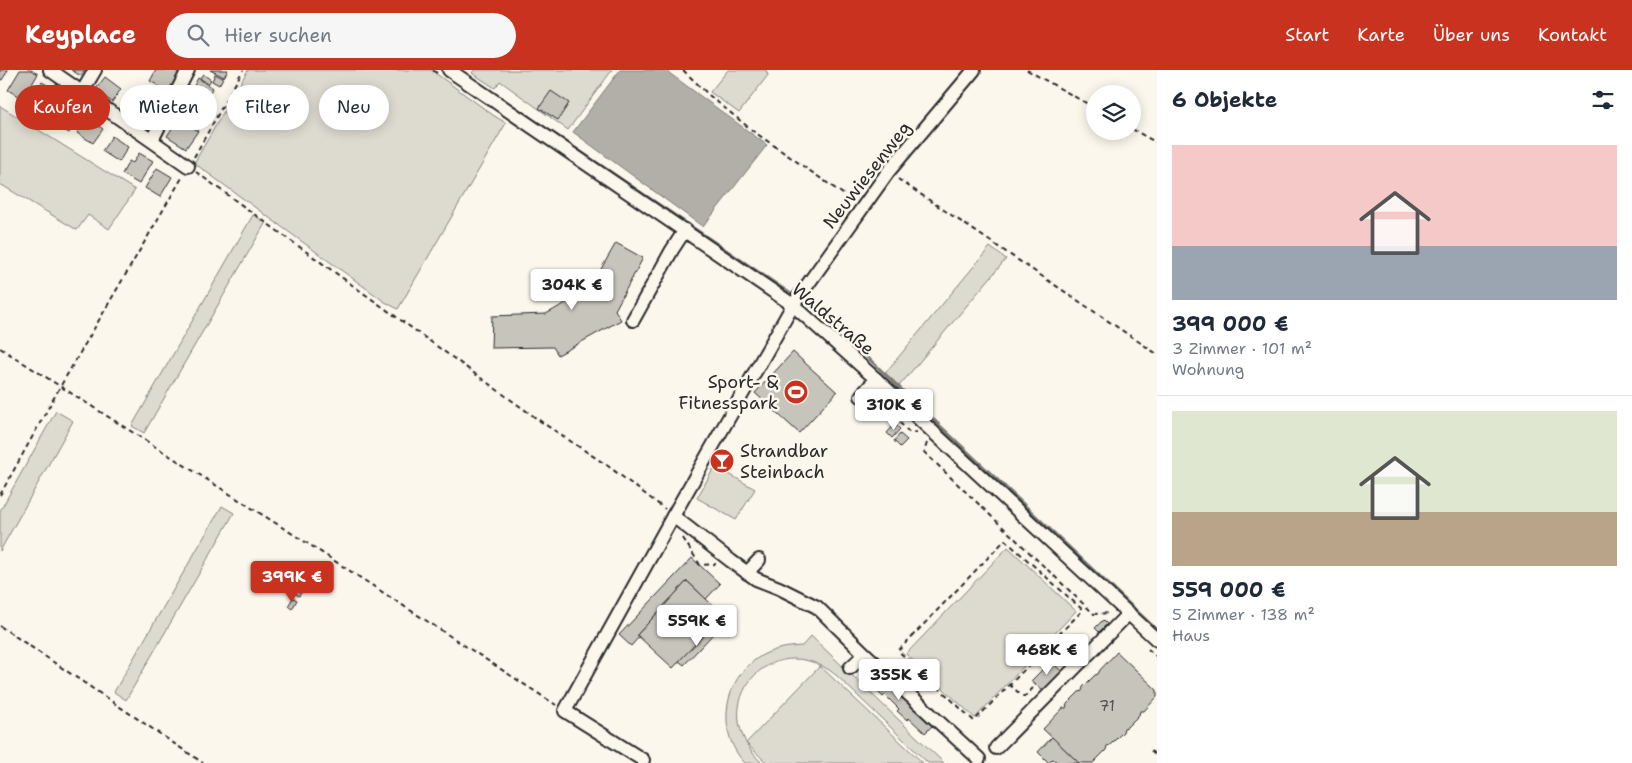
<!DOCTYPE html>
<html lang="de">
<head>
<meta charset="utf-8">
<style>
  body { margin:0; font-family:"Shantell Sans",sans-serif; background:#f6f6f7; color:#1f2937; height:100vh; display:flex; flex-direction:column; font-size:19px; white-space:nowrap }
  * { box-sizing:border-box; margin:0 }
  p { font-size:16px; color:#747a83 }
  .icon { flex:none; width:28px; height:28px; fill:none; stroke:currentColor; stroke-width:2; stroke-linecap:round; stroke-linejoin:round }
  .map { position:relative; flex:1; overflow:hidden }
  .panel { display:flex; flex-direction:column; background:#fff; width:475px }
  .panel>* { flex:none }
  .hud { position:absolute; left:15px; top:15px; width:475px; height:45px; display:flex; gap:10px }
  .controls { position:absolute; left:1086px; top:15px; display:grid; gap:10px }
  .controls a { display:grid; place-items:center; width:55px; height:55px; border-radius:50%; background:#fff; box-shadow:0 2px 12px #0003; font-size:25px }
  .price { position:absolute; translate:-50% -42px; padding:0 11px; border-radius:5px; background:#fff; color:#222; font-size:16px; line-height:32px; filter:drop-shadow(0 1px 2px #0008) }
  .price::after { content:''; position:absolute; left:50%; top:30px; width:15px; height:11px; margin-left:-8px; background:inherit; clip-path:polygon(0 0,100% 0,50% 100%) }
  .price.active { background:#c8321e; color:#fff }
  ul { padding:0; list-style:none }
  li { display:grid; align-content:center; gap:10px; height:265px; padding:0 15px }
  li+li { border-top:1px solid #e0e1e3 }
  li span { display:grid; place-items:center; height:155px; border-radius:0px; color:#555 }
  li>.icon { margin-inline-start:auto }
  span .icon { width:90px; height:90px; fill:#fffc; stroke-width:1 }
  li b { font-size:21px }
  h2 { display:flex; justify-content:space-between; align-items:center; height:60px; padding:0 15px; font-size:21px }
  .tag { padding:0 18px; border-radius:22px; background:#fff; box-shadow:0 2px 12px #0003; font-size:18px; line-height:45px }
  .tag.active { background:#c8321e; color:#fff }
  header { display:flex; align-items:center; gap:30px; box-sizing:border-box; height:70px; padding:0 25px; background:#c8321e; color:#fff }
  header strong { font-size:24px }
  nav { display:flex; gap:28px; margin-inline-start:auto; font-size:18px }
  .search { width:350px; height:45px; background:#f6f6f7; display:flex; align-items:center; gap:12px; box-sizing:border-box; padding:0 18px; border-radius:28px; color:#747a83; font-size:19px }
  main { display:flex; flex:1; min-height:0 }
  .map>svg:first-child { display:block }
</style>
</head>
<body>
<header>
<strong>Keyplace</strong>
<div class="search"><svg class="icon" aria-label="search" viewBox="0 0 24 24"><circle cx="10" cy="10" r="6"/><path d="M15 15l6 6"/></svg>Hier suchen</div>
<nav><a>Start</a><a>Karte</a><a>Über uns</a><a>Kontakt</a></nav>
</header>
<main>
<div class="map">
<svg width="1157" height="693" viewBox="0 0 1157 693">
  <rect width="100%" height="100%" fill="#fbf7ec"/>
  <filter id="ink" filterUnits="userSpaceOnUse"><feTurbulence type="fractalNoise" baseFrequency=".02" numOctaves="2"/><feDisplacementMap in="SourceGraphic" scale="10" xChannelSelector="R" yChannelSelector="G"/><feConvolveMatrix kernelMatrix="1 2 1 2 8 2 1 2 1" color-interpolation-filters="sRGB"/></filter>
  <g filter="url(#ink)">
    <g fill="#dddad0" stroke="#84827e">
      <path d="M248,0h183l62,45 13,8 -108,186 -13,-7 -191,-139z"/>
      <path d="M474,0h138l-44,60 -68,-49 -5,7 -23,-15z"/>
      <path d="M728,0h38l2,5 -29,38 -29,-21z"/>
      <path d="M0,36l135,84 -26,39 -21,-14 -11,15 -77,-46z"/>
      <path d="M253,145l13,7 -122,211 -12,-7z"/>
      <path d="M990,177l16,12 -111,132 -14,-13z"/>
      <path d="M56,341l17,10 -73,130v-40z"/>
      <path d="M715,396l40,23 -19,31 -39,-22z"/>
      <path d="M222,436l12,7 -108,187 -12,-8z"/>
      <path d="M1008,477l68,64 -101,107 -69,-64z"/>
      <path d="M811,566l133,127h-16l-92,-88c-65,-51 -135,31 -74,88h-17c-27,-27 -23,-76 6,-100 15,-13 32,-16 51,-17z"/>
      <path d="M820,596l103,97h-156l-21,-20z"/>
    </g>
    <path fill="#b1afa7" stroke="#7b7a75" d="M620,0h45l102,75 -64,82 -130,-95z"/>
    <g fill="none" stroke-linecap="round" stroke-linejoin="round">
      <g stroke="#7b7a75" stroke-width="3">
        <path d="M510,34l281,190"/>
        <path d="M816,239l341,321"/>
      </g>
    </g>
    <g fill="#c7c4bc" stroke="#2b2b2b">
      <path d="M0,0h8l-6,10 -2,-1z"/>
      <path d="M20,0h11l7,4 -15,25 -15,-9z"/>
      <path d="M71,0h14l-4,6z"/>
      <path d="M156,0h18l5,3 -10,19 -19,-11z"/>
      <path d="M210,0h18l-4,7z"/>
      <path d="M203,4l8,6 -3,4 -8,-6z"/>
      <path d="M215,4l8,4 -4,7 -7,-4z"/>
      <path d="M105,7l16,12 -9,13 -17,-12z"/>
      <path d="M198,8l15,10 -12,14 3,2 -5,7 -13,-10z"/>
      <path d="M42,12l20,12 -13,19 -19,-12z"/>
      <path d="M551,21l18,12 -11,17 -19,-12z"/>
      <path d="M137,23l9,6 -3,3 15,10 -11,15 -23,-16z"/>
      <path d="M69,29l15,9 -8,12 -15,-9z"/>
      <path d="M187,33l6,5 -2,3 -7,-5z"/>
      <path d="M61,41l15,9 -7,13 -15,-9z"/>
      <path d="M87,48l16,11 -10,14 -16,-10z"/>
      <path d="M179,48l19,13 -12,17 -19,-12z"/>
      <path d="M112,66l16,11 -9,15 -17,-11z"/>
      <path d="M139,83l14,8 -14,23 -17,-10 7,-13 4,2z"/>
      <path d="M157,98l15,9 -12,20 -15,-9z"/>
      <path d="M616,173l27,15 -28,52 6,10 -63,35 -5,-8 -62,1 1,-32 54,-2 43,-24z"/>
      <path d="M793,282l44,40 -38,41 -44,-40z"/>
      <path d="M895,354l5,5 -8,9 -5,-5z"/>
      <path d="M900,364l7,6 -7,7 -6,-6z"/>
      <path d="M692,488l28,26 -14,15 -19,-18 -50,54 2,2 -8,9 -12,-11z"/>
      <path d="M302,508l6,3 -9,15 -5,-3z"/>
      <path d="M687,511l36,34 -50,53 -36,-33z"/>
      <path d="M293,528l4,2 -5,9 -4,-3z"/>
      <path d="M1103,550l4,4 -8,8 -4,-4z"/>
      <path d="M711,558l4,4 -31,33 -5,-4z"/>
      <path d="M1117,582l40,38v7l-13,14h-4l-1,4 -12,12 -3,1 -1,4 -13,13 -3,1 -1,4 -13,13h-14l-36,-34 20,-21h3l1,-4 12,-12 3,-1 1,-4 12,-12 3,-1 2,-4z"/>
      <path d="M1051,591l11,11 -19,19 -12,-10z"/>
      <path d="M873,600l21,19 1,-1 11,10 -1,2 27,26 -7,7 -16,-15 -2,2 -10,-9 2,-2 -14,-14 -2,2 -7,-7 2,-2 -12,-11z"/>
      <path d="M1052,667l27,26h-21l-5,-4 -4,4 -11,-11z"/>
    </g>
    <g fill="none" stroke-linecap="round" stroke-linejoin="round">
      <defs>
        <g id="minor">
          <path d="M50,0l138,96"/>
          <path d="M449,0l344,235 83,74 281,261"/>
          <path d="M82,22l13,-22"/>
          <path d="M152,70l36,-70"/>
          <path d="M633,250l39,-70 13,-20"/>
          <path d="M861,326l15,-17"/>
          <path d="M673,446l58,45 25,18 23,9 38,19 48,47 114,105"/>
          <path d="M747,503l12,-13"/>
          <path d="M850,598l15,-14"/>
          <path d="M996,678l133,-135"/>
          <path d="M643,690l-78,-49 108,-195 120,-211 95,-133 86,-102"/>
        </g>
      </defs>
      <use href="#minor" stroke="#2b2b2b" stroke-width="16"/>
      <g stroke="#2b2b2b" stroke-width="2" stroke-dasharray="5 4" stroke-linecap="butt">
        <path d="M433,0l5,4"/>
        <path d="M683,0l27,26 43,35 100,70"/>
        <path d="M1027,0l68,38"/>
        <path d="M1132,59l25,14"/>
        <path d="M194,87l49,-87"/>
        <path d="M196,102l347,251 65,43 57,43"/>
        <path d="M898,109l259,175"/>
        <path d="M0,278l310,197 246,160"/>
        <path d="M878,326l-1,4 33,33 7,-1"/>
        <path d="M927,373l-3,9 170,162 16,-1"/>
        <path d="M0,425l60,-108 123,-211"/>
        <path d="M683,468l17,27 16,-1"/>
        <path d="M0,556l203,137"/>
        <path d="M1148,579l9,8"/>
        <path d="M912,611l9,-10 53,50 109,-111 -78,-70 -107,111 23,20"/>
        <path d="M1009,614l13,12h3l11,-11"/>
        <path d="M1151,681l6,6"/>
      </g>
      <use href="#minor" stroke="#fbf7ec" stroke-width="12"/>
    </g>
  </g>
  <defs>
    <symbol id="stadium-disc" viewBox="-11 -11 22 22"><circle r="9.5" fill="#c8321e" stroke="#fbf7ec"/><path d="M0-5a6.5 5 0 1 0 0 10a6.5 5 0 1 0 0-10ZM-3.5-1.8h7v3.6h-7Z" fill="#fff"/></symbol>
    <symbol id="bar-disc" viewBox="-11 -11 22 22"><circle r="9.5" fill="#c8321e" stroke="#fbf7ec"/><path d="M-6-5H6L.8 .8V4.5H3.5V6h-7V4.5H-.8V.8Z" fill="#fff"/></symbol>
  </defs>
  <g fill-rule="evenodd">
    <use href="#stadium-disc" x="782" y="308" width="28" height="28"/>
    <use href="#bar-disc" x="708" y="377" width="28" height="28"/>
  </g>
  <g text-anchor="middle" dominant-baseline="central" stroke-width="5" stroke-linejoin="round" paint-order="stroke">
    <g font-size="15" fill="#52514f">
      <text x="1107" y="636">71</text>
    </g>
    <g font-size="18" fill="#2b2b2b" stroke="#fbf7ec">
      <text transform="translate(867 105) rotate(-52)">Neuwiesenweg</text>
      <text transform="translate(833 249) rotate(40)">Waldstraße</text>
    </g>
    <g font-size="18" fill="#2b2b2b" stroke="#fbf7ec" text-anchor="end">
      <text x="778" y="312">Sport- &amp;<tspan x="778" dy="21">Fitnesspark</tspan></text>
      <text x="740" y="381" text-anchor="start">Strandbar<tspan x="740" dy="21">Steinbach</tspan></text>
    </g>
  </g>
</svg>
<div class="controls">
<a><svg class="icon" aria-label="layers" viewBox="0 0 24 24"><path d="M12 4l9 5-9 5-9-5zM3 14l9 5 9-5"/></svg></a>
</div>
<b class="price" style="left:572px;top:241px">304K €</b>
<b class="price" style="left:894px;top:361px">310K €</b>
<b class="price active" style="left:292px;top:533px">399K €</b>
<b class="price" style="left:697px;top:577px">559K €</b>
<b class="price" style="left:1047px;top:606px">468K €</b>
<b class="price" style="left:899px;top:631px">355K €</b>
<div class="hud">
<a class="tag active">Kaufen</a>
<a class="tag">Mieten</a>
<a class="tag">Filter</a>
<a class="tag">Neu</a>
</div>
</div>
<section class="panel">
<h2>6 Objekte<svg class="icon" aria-label="filters" viewBox="0 0 24 24"><path d="M4 7h16M4 17h16"/><circle cx="9" cy="7" r="2"/><circle cx="15" cy="17" r="2"/></svg></h2>
<ul>
<li><span style="background:linear-gradient(#f6c9c9 65%,#9aa5b1 0)"><svg class="icon" aria-label="home" viewBox="0 0 24 24"><path d="M3 11l9-7 9 7M6 9v11h12V9"/></svg></span><div><b>399 000 €</b><p>3 Zimmer · 101 m²</p><p>Wohnung</p></div></li>
<li><span style="background:linear-gradient(#dfe7d0 65%,#b9a48a 0)"><svg class="icon" aria-label="home" viewBox="0 0 24 24"><path d="M3 11l9-7 9 7M6 9v11h12V9"/></svg></span><div><b>559 000 €</b><p>5 Zimmer · 138 m²</p><p>Haus</p></div></li>
</ul>
</section>
</main>
</body>
</html>
